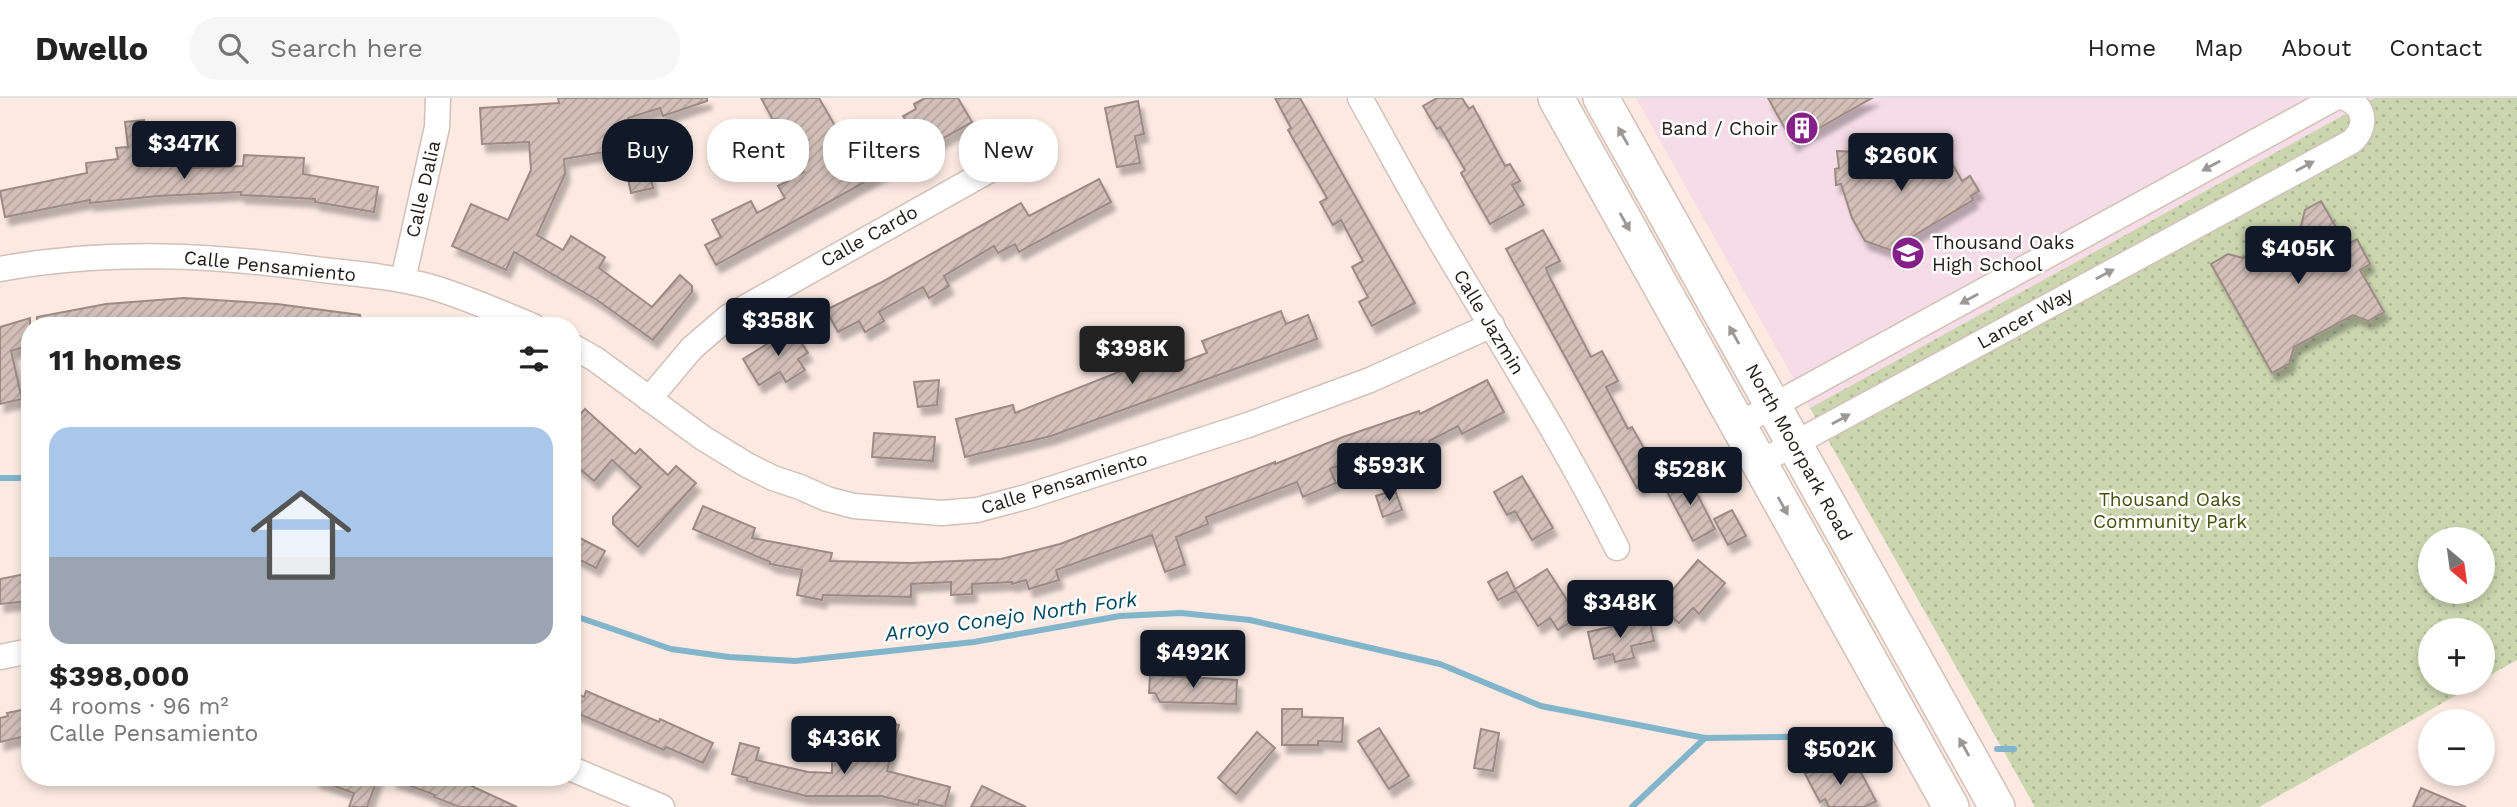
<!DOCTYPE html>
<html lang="en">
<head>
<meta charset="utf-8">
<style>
  body { margin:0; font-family:"Work Sans",sans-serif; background:#f6f6f6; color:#222; height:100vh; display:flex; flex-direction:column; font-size:26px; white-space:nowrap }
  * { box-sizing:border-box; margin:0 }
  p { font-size:23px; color:#767676 }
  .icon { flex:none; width:38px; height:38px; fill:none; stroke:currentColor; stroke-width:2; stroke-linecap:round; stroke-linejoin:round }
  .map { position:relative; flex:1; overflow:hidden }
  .details { position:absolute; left:21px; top:219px; width:560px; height:469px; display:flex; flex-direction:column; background:#fff; border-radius:28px; box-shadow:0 4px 10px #0003 }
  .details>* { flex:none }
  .hud { position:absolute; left:602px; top:21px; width:665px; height:63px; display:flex; gap:14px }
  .needle { width:46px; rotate:151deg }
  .fabs { position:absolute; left:2418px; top:429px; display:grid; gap:14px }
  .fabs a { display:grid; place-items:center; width:77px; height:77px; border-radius:50%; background:#fff; box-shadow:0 4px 10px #0003; font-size:35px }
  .price { position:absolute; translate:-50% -60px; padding:0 16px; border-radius:7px; background:#111827; color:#fff; font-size:23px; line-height:46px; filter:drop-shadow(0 2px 4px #0008) }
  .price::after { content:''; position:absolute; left:50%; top:42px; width:21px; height:16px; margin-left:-10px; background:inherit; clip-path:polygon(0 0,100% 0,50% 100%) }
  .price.selected { background:#222; color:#fff }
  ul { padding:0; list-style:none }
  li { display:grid; align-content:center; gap:14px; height:371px; padding:0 28px }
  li+li { border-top:2px solid #e0e0e0 }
  li span { display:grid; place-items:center; height:217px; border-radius:21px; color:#555 }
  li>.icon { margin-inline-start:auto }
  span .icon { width:126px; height:126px; fill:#fffc; stroke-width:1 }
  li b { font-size:30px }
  h2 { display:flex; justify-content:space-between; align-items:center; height:84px; padding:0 28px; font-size:30px }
  .chip { padding:0 24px; border-radius:28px; background:#fff; box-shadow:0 4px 10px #0003; font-size:24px; line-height:63px }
  .chip.selected { background:#111827; color:#fff }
  header { display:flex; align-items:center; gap:42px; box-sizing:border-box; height:98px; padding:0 35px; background:#fff; border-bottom:2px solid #e0e0e0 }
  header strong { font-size:33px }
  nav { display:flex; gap:38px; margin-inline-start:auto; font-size:24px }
  .search { width:490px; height:63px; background:#f6f6f6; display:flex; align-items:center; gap:18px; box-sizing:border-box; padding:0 24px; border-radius:28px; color:#767676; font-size:26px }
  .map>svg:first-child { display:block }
</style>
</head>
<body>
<header>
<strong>Dwello</strong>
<div class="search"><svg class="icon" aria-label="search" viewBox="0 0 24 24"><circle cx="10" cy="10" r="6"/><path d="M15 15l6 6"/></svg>Search here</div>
<nav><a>Home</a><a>Map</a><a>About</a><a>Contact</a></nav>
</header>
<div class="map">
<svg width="2517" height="709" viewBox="0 0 2517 709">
  <defs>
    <pattern id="park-dots" width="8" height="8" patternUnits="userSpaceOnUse" patternTransform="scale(1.75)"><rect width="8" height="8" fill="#cbd6af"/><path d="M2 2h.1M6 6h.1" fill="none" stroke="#aeb796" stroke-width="1.8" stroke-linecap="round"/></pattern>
    <pattern id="building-hatch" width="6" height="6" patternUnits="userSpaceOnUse" patternTransform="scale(1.75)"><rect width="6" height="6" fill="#d1bfb8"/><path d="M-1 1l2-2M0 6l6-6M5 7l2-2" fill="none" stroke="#b3a49d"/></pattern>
    <filter id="shadow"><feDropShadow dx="4.5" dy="8" stdDeviation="2" flood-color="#0004"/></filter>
  </defs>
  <rect width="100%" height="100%" fill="#fceae2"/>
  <path fill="#f5dce6" d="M1636,0h739l-565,310z"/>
  <path fill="url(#park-dots)" fill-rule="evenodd" d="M2375,0h142v562l-34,19v-49h-52v52l47,1 -219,124h-224l-225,-399zM2431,441h52v53h-52z"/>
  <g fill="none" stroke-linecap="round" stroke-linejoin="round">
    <g stroke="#82b4ca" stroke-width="6">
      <path d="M0,380h30"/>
      <path d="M572,517l99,34 58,8 66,4 179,-19 146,-26 61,-3 69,7 190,44 101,42 164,32 138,-2"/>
      <path d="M1997,651h17"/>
      <path d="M1632,709l73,-69"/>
    </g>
  </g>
  <g fill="url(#building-hatch)" stroke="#9c8b84" stroke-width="2" filter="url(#shadow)">
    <path d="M558,0h149v3l-44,15 -3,-8 -32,10 5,29 -69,12 1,15 -28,61 26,15 8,-14 34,21 -6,11 53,39 28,-32 12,11v6l-39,48 -56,-40 -83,-48 -8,18 -54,-24 19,-42 37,16 23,-50 -2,-28 -47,2 -2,-36 79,-5z"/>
    <path d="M761,0h58l35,61 56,-32 -7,-11 13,-7 -2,-5 11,-6h33l14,24 -256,143 -11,-20 16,-8 -9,-17 39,-19 6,12 28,-15 -7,-12 26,-14 -28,-53 -3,1z"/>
    <path d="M1275,0h25l115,205 -43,23 -13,-24 9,-5 -16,-30 11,-6 -22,-41 -8,5 -13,-23 7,-4 -39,-68 3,-2z"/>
    <path d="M1437,0h25l7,11 4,-3 32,60 5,-2 10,17 -8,4 12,20 -34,19 -29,-51 4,-3 -25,-43 -3,2 -14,-23z"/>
    <path d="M1768,0h104l-79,45z"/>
    <path d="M1138,3l6,33 -9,2 5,27 -23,4 -12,-59z"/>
    <path d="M144,22l4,35 44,-2 1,15 50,-2 1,-11 60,3 -1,16 75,13 -4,25 -59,-10v-3l-74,-4v-3l-83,4 -68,7v-3l-85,17 -5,-26 87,-18 -1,-10 32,-4 -2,-11 12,-1 -3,-25z"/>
    <path d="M1940,44l22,39 8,-5 9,15 -8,5 2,4 -83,50 -25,-9 -13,-23 -11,-34 -5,1 -1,-16 4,-1 -2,-17 27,1v8l23,3 24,-13 3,6z"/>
    <path d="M644,48l9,42 -22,5 -9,-43z"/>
    <path d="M1099,81l12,23 -92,50 -4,-8 -17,9 -4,-7 -50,30 5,10 -20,12 -6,-11 -44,25 5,9 -19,11 -6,-11 -21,11 -12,-22 54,-27 141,-80 8,13z"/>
    <path d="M2321,103l25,44 11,-6 13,25 -10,6 24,42 -16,9 -15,-6 -59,32 -5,17 -17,9 -61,-109 17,-10 15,4 58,-32 4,-16z"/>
    <path d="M1543,132l17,31 -14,7 3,8 42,81 11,-6 16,30 -12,6 22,42 4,-2 27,48 -22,13 -131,-239z"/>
    <path d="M184,200l93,6 83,11v11h-323v-9l69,-13z"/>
    <path d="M1281,213l5,13 22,-9 9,24 -266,97 -86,21 -9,-38 57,-14 2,8 134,-53 4,10 10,-3 1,2 43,-16 -5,-12z"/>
    <path d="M30,220v27l-19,6 11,48 -22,5v-77z"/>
    <path d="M792,230l16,25 -10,6 7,11 -19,12 -6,-10 -21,13 -16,-26z"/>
    <path d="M939,282l-2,25 -19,2 -4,-25z"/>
    <path d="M1487,282l17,32 -42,22 -4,-8 -29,15 2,5 -57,20 -4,-14 -40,17 6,14 -33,14 -6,-15 -91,35 2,7 -32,13 9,28 -20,7 -13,-37 -96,35 3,10 -30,9 -3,-9 -14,4v-2l-40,2v10l-21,1v-13l-40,2v13l-88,-2 -1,5 -25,-5 5,-25 -32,-6v-2l-77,-33 10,-23 52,22 -3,10 80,15 -2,8 81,2 90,-4 59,-15 215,-82v2l68,-27 76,-26 1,3z"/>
    <path d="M585,311l50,45 5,-5 28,26 8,-9 20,17 -58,64 -25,-23v-7l28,-30 -29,-27 -18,21 -22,-19v-14l8,-9 -8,-6v-10z"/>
    <path d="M874,335l61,4 -2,24 -61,-4z"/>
    <path d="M1687,376l28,55 -22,12 -29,-55z"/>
    <path d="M1522,378l31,52 -21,12 -17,-29 -8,4 -13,-23z"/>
    <path d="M1395,392l7,20 -19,7 -7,-21z"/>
    <path d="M1732,412l14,26 -18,9 -14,-26z"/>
    <path d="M572,436l33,17 -9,17 -24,-12z"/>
    <path d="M1698,462l27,23 -26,31 -6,-6 -14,15 -20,-17z"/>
    <path d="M1547,471l31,48 -20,13 -8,-12 -12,8 -22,-35 -18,9 -10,-18 19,-10 8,17z"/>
    <path d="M30,475v28l-30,3v-25z"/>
    <path d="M1649,520l5,23 -23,5 3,12 -19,4 -2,-8 -19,5 -6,-27z"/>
    <path d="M1150,577l87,5 -1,24 -76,-2 -5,-9h-6z"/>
    <path d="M586,593l73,31 1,-3 53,24 -10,20 -37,-16 -2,3 -92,-39v-19l12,5z"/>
    <path d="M26,611v3h4v23l-30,7v-24l8,-2 -1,-3z"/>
    <path d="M1282,611h20v8l41,1 -1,24 -24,-1v4h-36z"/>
    <path d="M883,623l16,4 -12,46 63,16 -5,20 -26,-7 -1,5 -37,-9h-75l-59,-15v-3l-15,-4 8,-31 19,5 -3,12 52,12 24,1v-12h41z"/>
    <path d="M1379,630l30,48 -20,13 -31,-48z"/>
    <path d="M1481,631l18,4 -6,38 -19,-3z"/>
    <path d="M1257,634l18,16 -39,46 -18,-16z"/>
    <path d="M1828,663l10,17 20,-11 18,34 -11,6h-36l-4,-8 -5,3 -15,-28z"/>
    <path d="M315,679h63l-11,30h-18l5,-14 -39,-14z"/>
    <path d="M392,679h60l65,30h-57l-26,-10 1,-2 -43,-16z"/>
    <path d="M982,688l44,21h-55z"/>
    <path d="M2421,690l45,19h-53z"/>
  </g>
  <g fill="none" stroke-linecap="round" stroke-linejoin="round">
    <defs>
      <g id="minor">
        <path d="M1360,0c27,48 53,97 81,144 60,101 123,201 176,306"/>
        <path d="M0,171c108,-20 216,-14 323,1 35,4 71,7 105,16 36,10 71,26 105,40"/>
        <path d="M403,182l34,-153 1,-29"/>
        <path d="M572,248l23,13 108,79 44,27 26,13 27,9 27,12 27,7 88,7 35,-3 49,-13 222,-72 122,-45 122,-55"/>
        <path d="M649,301l43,-51 36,-31 310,-174"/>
        <path d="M1738,327l597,-327"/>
        <path d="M1759,365l592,-321c17,-14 15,-37 -7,-44"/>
        <path d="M0,559l30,-6"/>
        <path d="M572,671l90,38"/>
      </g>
      <g id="secondary">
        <path d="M1556,0l395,709"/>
        <path d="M1601,0l396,709"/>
      </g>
    </defs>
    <use href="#minor" stroke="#d2c0b9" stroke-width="27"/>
    <use href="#secondary" stroke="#d2c0b9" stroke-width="38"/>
    <use href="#minor" stroke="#fff" stroke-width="24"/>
    <use href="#secondary" stroke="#fff" stroke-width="35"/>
  </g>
  <defs><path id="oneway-solid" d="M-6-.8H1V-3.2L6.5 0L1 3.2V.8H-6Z" transform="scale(1.75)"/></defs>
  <g fill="#9b9897">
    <use href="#oneway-solid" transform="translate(1623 38) rotate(-119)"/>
    <use href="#oneway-solid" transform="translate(2211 68) rotate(151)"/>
    <use href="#oneway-solid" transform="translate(2305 68) rotate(-28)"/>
    <use href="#oneway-solid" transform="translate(1625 124) rotate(61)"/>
    <use href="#oneway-solid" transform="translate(2105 176) rotate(-28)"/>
    <use href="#oneway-solid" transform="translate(1969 201) rotate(151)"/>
    <use href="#oneway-solid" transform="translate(1734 237) rotate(-119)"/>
    <use href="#oneway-solid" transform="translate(1841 321) rotate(-29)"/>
    <use href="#oneway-solid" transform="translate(1783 408) rotate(61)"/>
    <use href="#oneway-solid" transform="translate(1964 649) rotate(-119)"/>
  </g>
  <defs>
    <symbol id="building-disc" viewBox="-11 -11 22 22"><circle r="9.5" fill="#862089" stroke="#fff"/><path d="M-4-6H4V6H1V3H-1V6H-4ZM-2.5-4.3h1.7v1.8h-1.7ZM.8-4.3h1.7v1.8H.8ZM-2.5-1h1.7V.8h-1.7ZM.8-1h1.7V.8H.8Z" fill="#fff"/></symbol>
    <symbol id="school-disc" viewBox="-11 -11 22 22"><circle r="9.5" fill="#862089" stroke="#fff"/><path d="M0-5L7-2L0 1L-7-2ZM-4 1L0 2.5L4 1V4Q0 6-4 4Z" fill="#fff"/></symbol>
  </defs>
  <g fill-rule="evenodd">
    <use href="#building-disc" x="1783" y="11" width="38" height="38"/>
    <use href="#school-disc" x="1889" y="136" width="38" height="38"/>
  </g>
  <g text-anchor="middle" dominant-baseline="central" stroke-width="5" stroke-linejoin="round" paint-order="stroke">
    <g font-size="19" fill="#211a18" stroke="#fff" text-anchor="end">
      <text x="1778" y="30">Band / Choir</text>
      <text x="1932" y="144" text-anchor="start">Thousand Oaks<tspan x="1932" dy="22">High School</tspan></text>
    </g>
    <g font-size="19" fill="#211a18" stroke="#fff">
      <text transform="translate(423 91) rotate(-77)">Calle Dalia</text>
      <text transform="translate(869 138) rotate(-29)">Calle Cardo</text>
      <text transform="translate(270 168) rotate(6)">Calle Pensamiento</text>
      <text transform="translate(2025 220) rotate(-29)">Lancer Way</text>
      <text transform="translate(1489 224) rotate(59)">Calle Jazmin</text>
      <text transform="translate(1799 354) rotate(61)">North Moorpark Road</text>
      <text transform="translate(1064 385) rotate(-17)">Calle Pensamiento</text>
    </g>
    <g font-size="19" fill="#44510a" stroke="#fff">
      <text x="2170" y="401">Thousand Oaks<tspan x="2170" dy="22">Community Park</tspan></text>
    </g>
    <g font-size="21" font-style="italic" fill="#014a61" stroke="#fff">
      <text transform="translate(1011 518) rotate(-8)">Arroyo Conejo North Fork</text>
    </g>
  </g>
</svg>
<div class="fabs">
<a><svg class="needle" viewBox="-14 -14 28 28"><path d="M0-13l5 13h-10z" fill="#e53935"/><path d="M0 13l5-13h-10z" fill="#767676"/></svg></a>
<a>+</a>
<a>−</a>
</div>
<b class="price" style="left:184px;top:83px">$347K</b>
<b class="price" style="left:1901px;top:95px">$260K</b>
<b class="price" style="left:2298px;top:188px">$405K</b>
<b class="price" style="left:778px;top:260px">$358K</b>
<b class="price selected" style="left:1132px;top:288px">$398K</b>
<b class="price" style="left:1389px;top:405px">$593K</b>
<b class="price" style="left:1690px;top:409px">$528K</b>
<b class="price" style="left:1620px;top:542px">$348K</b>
<b class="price" style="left:1193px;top:592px">$492K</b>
<b class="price" style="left:844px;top:678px">$436K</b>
<b class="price" style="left:1840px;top:689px">$502K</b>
<div class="hud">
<a class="chip selected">Buy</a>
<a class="chip">Rent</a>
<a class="chip">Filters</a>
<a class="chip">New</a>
</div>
<section class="details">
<h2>11 homes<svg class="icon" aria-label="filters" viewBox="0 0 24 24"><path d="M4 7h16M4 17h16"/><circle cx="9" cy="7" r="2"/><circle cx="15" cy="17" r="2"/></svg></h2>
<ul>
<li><span style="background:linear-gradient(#a9c7e8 60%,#9aa5b1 0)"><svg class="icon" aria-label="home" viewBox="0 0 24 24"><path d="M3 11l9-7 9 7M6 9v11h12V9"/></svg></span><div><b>$398,000</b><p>4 rooms · 96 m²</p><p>Calle Pensamiento</p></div></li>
</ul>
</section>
</div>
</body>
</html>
